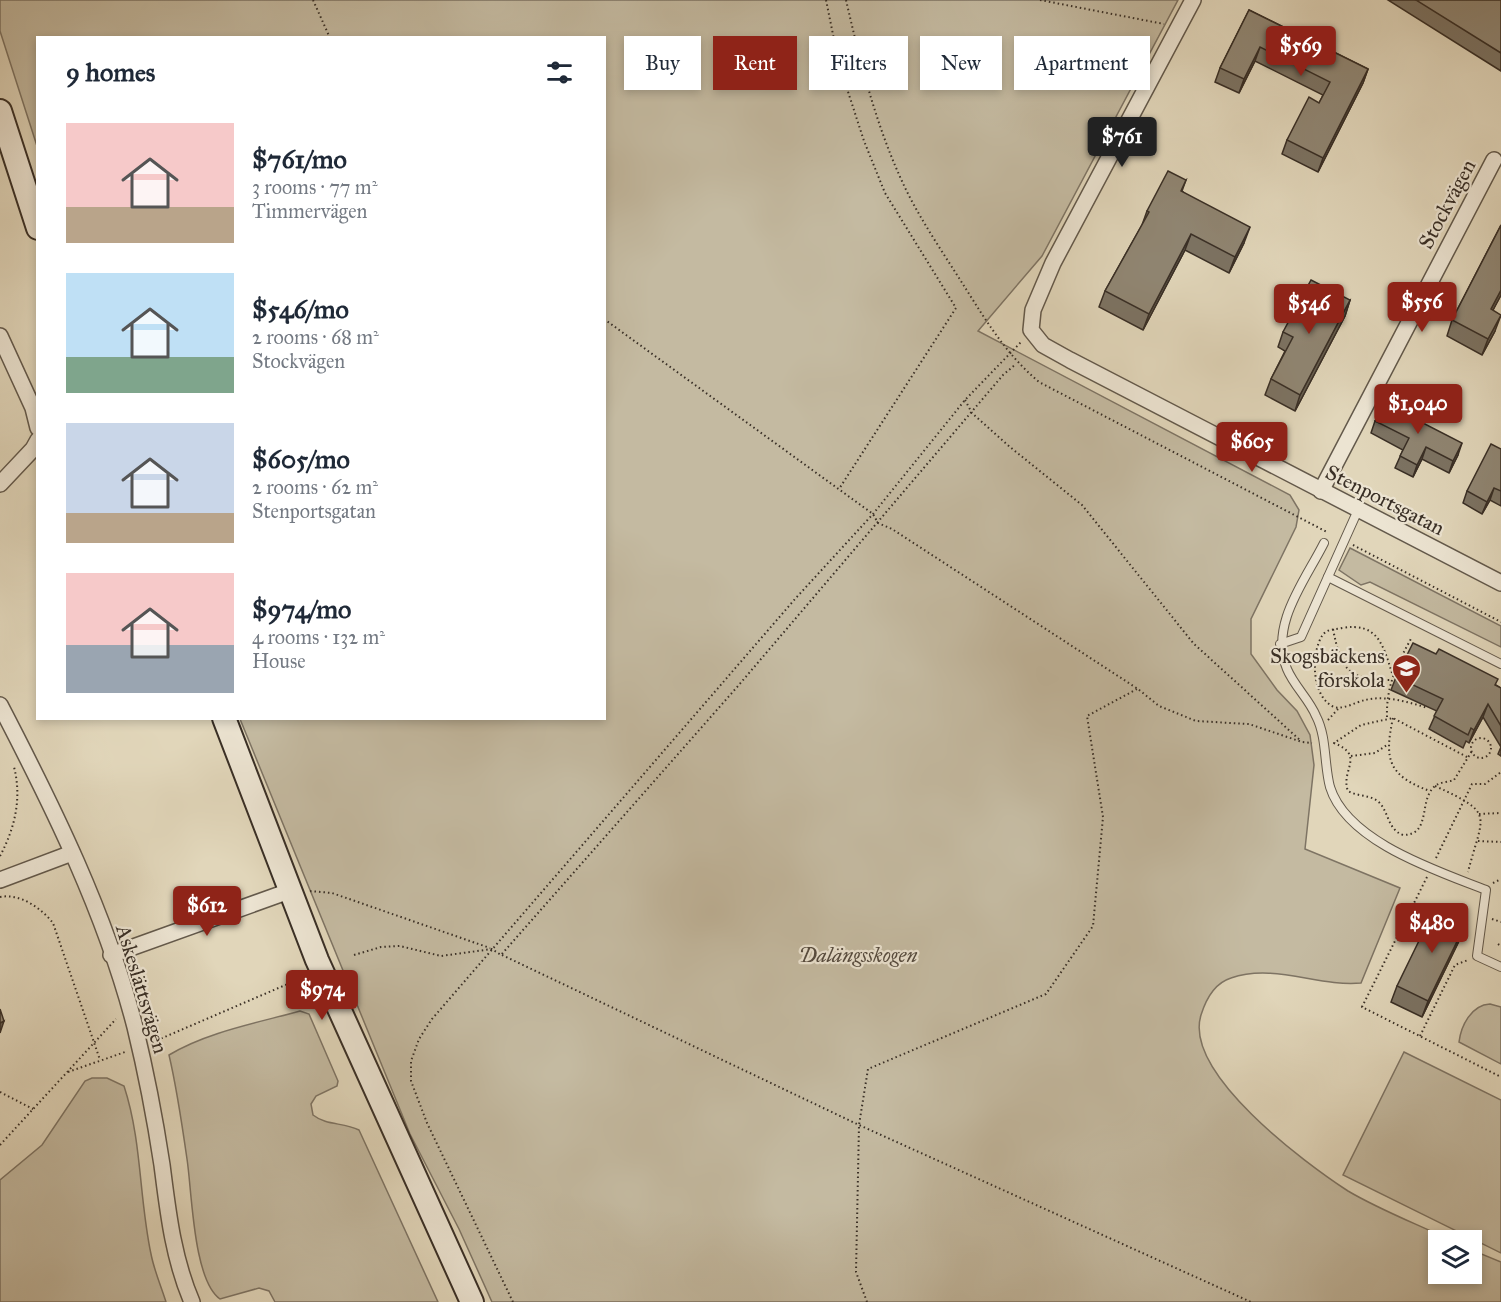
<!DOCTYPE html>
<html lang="en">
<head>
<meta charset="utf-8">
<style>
  body { margin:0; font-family:"IM FELL Great Primer",serif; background:#f6f6f7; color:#1f2937; height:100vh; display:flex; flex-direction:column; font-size:22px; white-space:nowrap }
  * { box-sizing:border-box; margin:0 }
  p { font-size:20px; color:#747a83 }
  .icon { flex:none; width:33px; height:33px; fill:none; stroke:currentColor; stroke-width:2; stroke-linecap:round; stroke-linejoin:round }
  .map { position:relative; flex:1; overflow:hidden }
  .drawer { position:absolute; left:36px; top:36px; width:570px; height:684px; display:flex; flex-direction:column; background:#fff; border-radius:0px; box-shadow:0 3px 9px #0003 }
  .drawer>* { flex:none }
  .hud { position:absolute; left:624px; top:36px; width:570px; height:54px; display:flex; gap:12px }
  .tools { position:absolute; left:1428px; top:1230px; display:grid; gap:12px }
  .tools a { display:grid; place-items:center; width:54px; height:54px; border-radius:0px; background:#fff; box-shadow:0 3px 9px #0003; font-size:30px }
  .price { position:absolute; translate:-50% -51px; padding:0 14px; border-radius:6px; background:#8f2418; color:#fff; font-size:20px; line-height:39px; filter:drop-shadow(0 2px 3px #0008) }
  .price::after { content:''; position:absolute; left:50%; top:36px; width:18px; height:14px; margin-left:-9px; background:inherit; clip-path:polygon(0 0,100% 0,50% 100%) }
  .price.active { background:#222; color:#fff }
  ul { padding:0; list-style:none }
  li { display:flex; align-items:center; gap:18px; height:150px; padding:0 30px }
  li span { display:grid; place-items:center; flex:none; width:168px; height:120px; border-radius:0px; color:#555 }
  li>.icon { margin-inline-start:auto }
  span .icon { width:72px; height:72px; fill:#fffc; stroke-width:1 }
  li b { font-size:26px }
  h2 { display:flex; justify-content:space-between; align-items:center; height:72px; padding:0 30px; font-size:26px }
  .tag { padding:0 21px; border-radius:0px; background:#fff; box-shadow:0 3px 9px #0003; font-size:21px; line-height:54px }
  .tag.active { background:#8f2418; color:#fff }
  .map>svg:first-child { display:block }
</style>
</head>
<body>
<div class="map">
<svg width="1501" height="1302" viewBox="0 0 1501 1302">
  <rect width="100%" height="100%" fill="#e1d6ba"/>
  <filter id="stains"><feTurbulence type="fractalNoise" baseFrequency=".00333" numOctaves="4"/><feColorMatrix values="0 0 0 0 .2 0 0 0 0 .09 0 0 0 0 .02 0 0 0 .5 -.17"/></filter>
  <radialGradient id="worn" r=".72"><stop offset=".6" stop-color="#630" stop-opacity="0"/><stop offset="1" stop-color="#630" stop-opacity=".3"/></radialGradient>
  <g fill="#c4baa1" stroke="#7e7464" stroke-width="1.5">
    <path d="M0,0h1178l-136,256 -64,75 312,164 9,15 -3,17 -45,92v35l26,36 20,21 13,24 4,30 -9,84 95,39 -39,95c-43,4 -87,-20 -130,-5 -16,5 -25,21 -30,37 -18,58 104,148 147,176 32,19 69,33 102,49h-12v34h34v-24l29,12v40h-1009l-33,-73 -49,-95 -170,-415 364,-1v-680h-566l-1,108 -37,-115z"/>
    <path d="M1350,548l151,78v21l-131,-65 -9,3 -22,-15z"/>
    <path d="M1490,1004l11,3v57l-42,-22c2,-16 12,-37 31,-38z"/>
    <path d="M300,1011l9,3 29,67 -1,5 -21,10 -5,8 2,11c14,11 30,7 46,15l79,172h-163l-6,-11 -10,-3 -39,11c-27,-19 -28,-108 -33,-140 -5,-35 -10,-70 -18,-104 38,-23 88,-32 131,-44z"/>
    <path d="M1404,1052l97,48v153l-158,-78z"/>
    <path d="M92,1078h15l17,8c18,55 15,112 27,168 3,16 10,32 15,48h-166v-122l42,-35 43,-64z"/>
  </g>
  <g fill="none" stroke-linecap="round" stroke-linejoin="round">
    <defs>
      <g id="service">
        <path d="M1324,543c-19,38 -55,82 -37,126 7,17 22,30 29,47 11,21 8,49 14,71 17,55 108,84 156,103l-9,66 24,11"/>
        <path d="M1328,577l173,87"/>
        <path d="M1280,644l21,-7 57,-127"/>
      </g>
      <g id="minor">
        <path d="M1193,0l-140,263 -20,47 -2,20 12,15 27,15 431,223"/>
        <path d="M0,336l33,72 5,20"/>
        <path d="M0,484l33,-35 5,-9"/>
        <path d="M1321,491l173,-331"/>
        <path d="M0,705c53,102 106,209 135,322 11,45 20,92 27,138 6,47 11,93 30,137"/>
        <path d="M0,880l72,-27"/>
        <path d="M111,955l181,-65"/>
      </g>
      <g id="secondary">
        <path d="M0,111l38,117"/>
        <path d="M224,718l93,242 155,342"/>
      </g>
    </defs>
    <use href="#service" stroke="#63594b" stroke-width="10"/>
    <use href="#minor" stroke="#63594b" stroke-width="18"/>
    <use href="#secondary" stroke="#392f26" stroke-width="26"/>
    <g stroke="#392f26" stroke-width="2" stroke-dasharray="1.5 3" stroke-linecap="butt">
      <path d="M313,0l17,38"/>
      <path d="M826,0l13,64 25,77 21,52 71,115 -117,181"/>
      <path d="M846,0c14,61 29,122 55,179 17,38 43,75 65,110 22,35 42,67 73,93l288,150"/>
      <path d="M1040,0l124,24"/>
      <path d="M604,319l269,195 5,9 14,6 246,160 21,17 37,15 53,3 53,18 10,1"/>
      <path d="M965,400l7,13 38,34 72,58 112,139 107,97"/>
      <path d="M1353,545l148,77"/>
      <path d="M1333,629c8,40 14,51 58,51"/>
      <path d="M1392,673c-9,-28 -14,-51 -50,-45 -7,2 -15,0 -20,8 -11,17 -11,61 12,71 9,3 22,-5 31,-7 20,-5 43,2 63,8"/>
      <path d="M1387,717c-1,-31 10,-53 25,-80"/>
      <path d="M1393,718c-9,41 -5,58 37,73"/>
      <path d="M1328,720l10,-11"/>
      <circle cx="1481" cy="748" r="10"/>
      <path d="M1351,756l24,-3 12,-8"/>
      <path d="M1467,757l-74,-39 -32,7 -27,18c32,13 6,27 14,48 8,5 20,4 28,9 13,8 10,29 27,35 29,0 15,-35 32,-49 5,-4 13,-4 19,-6l18,-29"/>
      <path d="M1435,786c61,28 48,27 33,86"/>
      <path d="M1479,814l22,-1"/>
      <path d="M1478,841l23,1"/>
      <path d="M0,856c15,-28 22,-58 14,-89"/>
      <path d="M1436,858l36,-74h13l16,-12"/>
      <path d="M1427,877l-65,130 139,70"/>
      <path d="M1493,883l8,-4"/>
      <path d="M310,891l22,2 158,55"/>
      <path d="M0,897c20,-4 41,11 53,26l47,137"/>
      <path d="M1492,919l9,3"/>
      <path d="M1498,944l3,2"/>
      <path d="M354,955l27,-8 19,-1 41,10 51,-7 9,6 237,-269 265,-311 13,-11"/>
      <path d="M502,955l357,170 392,177"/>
      <path d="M1420,1036l35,-71 13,-5"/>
      <path d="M153,1042l151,-65"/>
      <path d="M68,1072l57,-20"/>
      <path d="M0,1092l33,17"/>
      <path d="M0,1145l116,-126"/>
      <path d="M513,1302l-86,-179 -16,-42v-20l8,-22 13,-20 363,-420 78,-85 92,-114 57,-59"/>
      <path d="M867,1302l-11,-30 3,-147 9,-56 178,-75 47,-68 10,-109 -16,-101 50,-27"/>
    </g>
    <use href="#service" stroke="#ece4d2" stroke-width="8"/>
    <use href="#minor" stroke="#ece4d2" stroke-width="15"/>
    <use href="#secondary" stroke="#ece4d2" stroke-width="22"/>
  </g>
  <g fill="#7c7363" stroke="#392f26" stroke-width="1.5">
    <path d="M1388,0h113v71z"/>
    <path d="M1249,10l119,59 -5,14 -45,89 -36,-18 5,-14 32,-37 4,-8 -68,-34 -16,32 -24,-11 5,-14z"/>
    <path d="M1186,180l-4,11 62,52 -15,30 -44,-23 -42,80 -44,-23 6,-16 37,-66 5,-14z"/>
    <path d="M1501,225v70l-8,15 2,21 -13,24 -35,-19 5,-16z"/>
    <path d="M1350,300l-5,16 -50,95 -30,-16 6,-16 14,-28 -7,-4 5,-15z"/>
    <path d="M1375,421l83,34 -9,18 -27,-14 -9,18 -18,-9 8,-18 -32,-17z"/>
    <path d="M1501,449v57l-11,-6 -8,14 -19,-11 4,-12z"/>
    <path d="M1396,677l100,8 5,3v68l-3,-2 3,-7 -18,-30 -14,26 -3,-2 -3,7 -34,-19 8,-18 -46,-21z"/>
    <path d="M1460,939l-38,78 -31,-15 6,-16z"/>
  </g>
  <g fill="#655e50" stroke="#392f26" stroke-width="1.5">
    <path d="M1260,47l-5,14 -16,32 5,-14z"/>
    <path d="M1368,69l-5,14 -45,89 5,-14z"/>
    <path d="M1250,227l-6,16 -15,30 6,-16z"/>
    <path d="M1191,234l-6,16 -42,80 6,-16z"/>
    <path d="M1501,290v5l-16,30 6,-16z"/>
    <path d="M1350,300l-5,16 -50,95 5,-16z"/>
    <path d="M1501,315l-6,16 -13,24 6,-16z"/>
    <path d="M1462,443l-4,12 -9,18 4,-12z"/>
    <path d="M1426,447l-4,12 -9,18 4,-12z"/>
    <path d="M1494,488l-4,12 -8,14 5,-12z"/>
    <path d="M1488,704l-5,13 -14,26 5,-13z"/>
    <path d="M1466,923l-6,16 -38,78 6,-16z"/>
    <path d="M4,1021l-4,12v-10z"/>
  </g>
  <g fill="#908673" stroke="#392f26" stroke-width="1.5">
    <path d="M1416,0h85v53z"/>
    <path d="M1249,10l119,59 -45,89 -36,-18 22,-43 10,6 11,-21 -70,-35 -16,32 -24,-11z"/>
    <path d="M1168,171l18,9 -5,11 69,36 -15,30 -44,-23 -42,80 -44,-23 44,-79 -2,-1z"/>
    <path d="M1501,225v65l-10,19 10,6 -13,24 -36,-19z"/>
    <path d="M1311,280l39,20 -50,95 -29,-16 22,-42 -10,-5z"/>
    <path d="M1384,403l78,40 -9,18 -27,-14 -9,18 -17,-9 9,-18 -34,-17z"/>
    <path d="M1491,444l10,5v42l-7,-3 -7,14 -20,-11z"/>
    <path d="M1413,643l23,11 3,-5 59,30 -3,6 6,3v38l-13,-22 -14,26 -3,-2 -3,7 -34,-19 9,-17 -47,-22z"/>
    <path d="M1435,908l31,15 -38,78 -31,-15z"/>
    <path d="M0,1009l4,12 -4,2z"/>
  </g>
  <defs>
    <symbol id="school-pin" viewBox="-11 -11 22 30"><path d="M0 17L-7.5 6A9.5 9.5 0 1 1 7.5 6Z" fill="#8f2418" stroke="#ece4d2"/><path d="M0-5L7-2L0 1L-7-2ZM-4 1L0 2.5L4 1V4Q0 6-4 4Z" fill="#fff"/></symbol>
  </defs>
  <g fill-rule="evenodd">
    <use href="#school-pin" x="1390" y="652" width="33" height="45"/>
  </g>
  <g text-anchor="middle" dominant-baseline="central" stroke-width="4.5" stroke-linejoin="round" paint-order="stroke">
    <g font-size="21" fill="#392f26" stroke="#ece4d2">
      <text transform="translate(1447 204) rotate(-62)">Stockvägen</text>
      <text transform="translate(1385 500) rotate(27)">Stenportsgatan</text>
      <text transform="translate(142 989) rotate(73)">Askeslättsvägen</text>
    </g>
    <g font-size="21" fill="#392f26" stroke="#ece4d2" text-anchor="end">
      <text x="1385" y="656">Skogsbäckens<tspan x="1385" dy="24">förskola</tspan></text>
    </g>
    <g font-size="21" font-style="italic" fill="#554b3f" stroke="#ece4d2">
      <text x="858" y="955">Dalängsskogen</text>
    </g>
  </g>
  <rect width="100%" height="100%" filter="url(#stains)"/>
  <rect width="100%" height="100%" fill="url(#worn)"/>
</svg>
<div class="tools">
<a><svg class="icon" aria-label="layers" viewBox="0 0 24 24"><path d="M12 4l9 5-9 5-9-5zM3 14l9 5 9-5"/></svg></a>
</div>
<b class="price" style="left:1301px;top:77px">$569</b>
<b class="price active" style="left:1122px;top:168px">$761</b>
<b class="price" style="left:1422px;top:333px">$556</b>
<b class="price" style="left:1309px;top:335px">$546</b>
<b class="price" style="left:1418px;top:435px">$1,040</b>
<b class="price" style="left:1252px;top:473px">$605</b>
<b class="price" style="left:207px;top:937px">$612</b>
<b class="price" style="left:1432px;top:954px">$480</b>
<b class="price" style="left:322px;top:1021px">$974</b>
<div class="hud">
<a class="tag">Buy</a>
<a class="tag active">Rent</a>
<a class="tag">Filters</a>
<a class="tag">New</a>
<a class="tag">Apartment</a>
</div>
<section class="drawer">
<h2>9 homes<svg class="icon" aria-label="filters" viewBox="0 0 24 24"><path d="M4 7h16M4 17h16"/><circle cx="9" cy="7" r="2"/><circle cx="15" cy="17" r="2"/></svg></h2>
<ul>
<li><span style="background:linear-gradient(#f6c9c9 70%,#b9a48a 0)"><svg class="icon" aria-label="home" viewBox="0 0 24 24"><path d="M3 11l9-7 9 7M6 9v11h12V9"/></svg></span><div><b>$761/mo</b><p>3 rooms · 77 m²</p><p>Timmervägen</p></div></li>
<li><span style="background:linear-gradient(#bfe0f5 70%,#7fa58c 0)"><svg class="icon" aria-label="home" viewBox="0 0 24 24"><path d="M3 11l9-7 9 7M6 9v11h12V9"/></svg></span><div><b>$546/mo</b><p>2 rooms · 68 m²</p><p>Stockvägen</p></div></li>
<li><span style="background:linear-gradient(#c9d6e8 75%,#b9a48a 0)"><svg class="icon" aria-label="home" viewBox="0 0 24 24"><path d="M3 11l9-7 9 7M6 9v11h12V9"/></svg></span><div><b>$605/mo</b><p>2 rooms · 62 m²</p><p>Stenportsgatan</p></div></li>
<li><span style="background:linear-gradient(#f6c9c9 60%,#9aa5b1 0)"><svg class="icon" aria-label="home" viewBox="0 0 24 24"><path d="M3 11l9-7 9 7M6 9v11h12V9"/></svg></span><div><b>$974/mo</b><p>4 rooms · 132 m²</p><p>House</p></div></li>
</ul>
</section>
</div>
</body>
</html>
